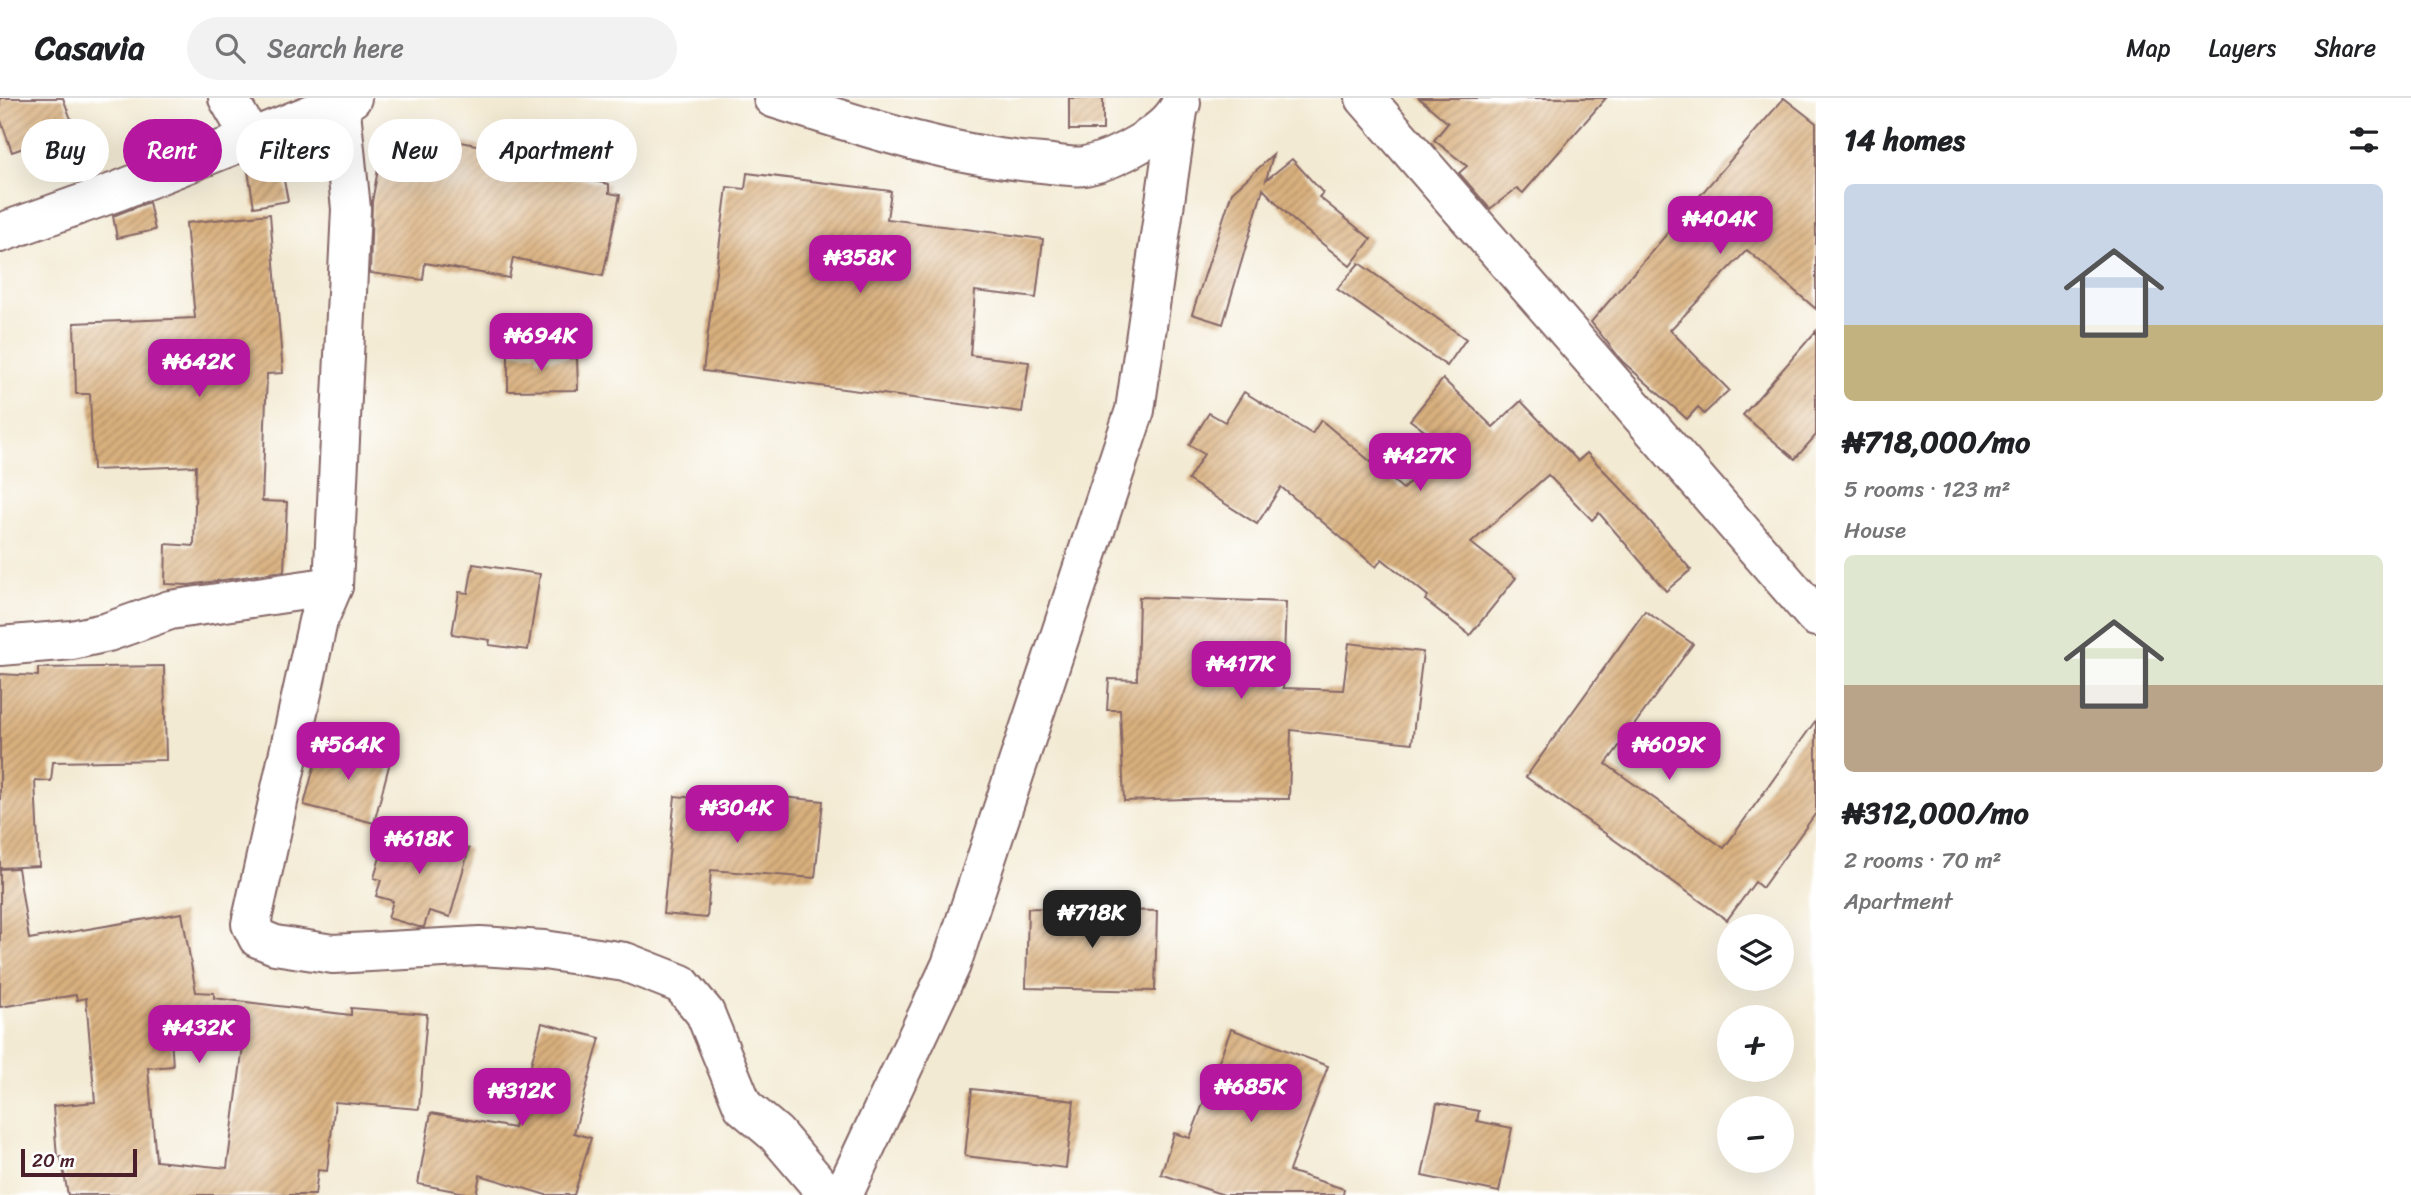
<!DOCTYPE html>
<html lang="en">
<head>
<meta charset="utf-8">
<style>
  body { margin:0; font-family:Sriracha,sans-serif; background:#f2f2f2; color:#202124; height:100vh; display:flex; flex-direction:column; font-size:26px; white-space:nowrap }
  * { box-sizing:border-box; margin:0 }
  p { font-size:23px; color:#757577 }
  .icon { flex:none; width:38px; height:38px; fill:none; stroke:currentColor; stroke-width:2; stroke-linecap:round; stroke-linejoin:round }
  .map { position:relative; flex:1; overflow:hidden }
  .drawer { display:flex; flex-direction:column; background:#fff; width:595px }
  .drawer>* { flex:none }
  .guide { position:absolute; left:21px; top:21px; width:665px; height:63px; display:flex; gap:14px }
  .fabs { position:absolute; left:1717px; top:816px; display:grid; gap:14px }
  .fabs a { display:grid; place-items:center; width:77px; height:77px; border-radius:50%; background:#fff; box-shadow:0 7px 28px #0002; font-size:35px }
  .scale { position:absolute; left:21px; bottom:18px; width:116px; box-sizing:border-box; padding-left:7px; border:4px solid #4a1f2b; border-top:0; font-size:19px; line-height:24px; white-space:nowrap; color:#4a1f2b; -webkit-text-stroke:5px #fff; paint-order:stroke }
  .price { position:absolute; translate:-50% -60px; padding:0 16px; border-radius:14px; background:#b5179e; color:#fff; font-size:23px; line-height:46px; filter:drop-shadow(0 2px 4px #0008) }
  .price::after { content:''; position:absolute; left:50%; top:42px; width:21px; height:16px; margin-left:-10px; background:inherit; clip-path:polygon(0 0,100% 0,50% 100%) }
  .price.current { background:#222; color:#fff }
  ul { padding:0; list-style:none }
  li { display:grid; align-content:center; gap:14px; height:371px; padding:0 28px }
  li span { display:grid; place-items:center; height:217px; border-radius:10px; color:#555 }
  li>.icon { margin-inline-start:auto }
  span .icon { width:126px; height:126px; fill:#fffc; stroke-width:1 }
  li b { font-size:30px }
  h2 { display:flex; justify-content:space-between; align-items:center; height:84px; padding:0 28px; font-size:30px }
  .pill { padding:0 24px; border-radius:32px; background:#fff; box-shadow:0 7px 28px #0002; font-size:24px; line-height:63px }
  .pill.current { background:#b5179e; color:#fff }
  header { display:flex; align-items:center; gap:42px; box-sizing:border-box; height:98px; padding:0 35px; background:#fff; border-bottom:2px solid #e0e0e0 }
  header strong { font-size:33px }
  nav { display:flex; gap:38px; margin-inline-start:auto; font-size:24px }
  .search { width:490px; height:63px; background:#f2f2f2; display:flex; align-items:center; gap:18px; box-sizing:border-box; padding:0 24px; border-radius:38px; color:#757577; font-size:26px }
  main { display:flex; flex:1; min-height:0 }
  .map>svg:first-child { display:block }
</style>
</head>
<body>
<header>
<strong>Casavia</strong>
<div class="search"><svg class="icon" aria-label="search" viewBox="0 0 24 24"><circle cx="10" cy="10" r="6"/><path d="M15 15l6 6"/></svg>Search here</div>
<nav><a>Map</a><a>Layers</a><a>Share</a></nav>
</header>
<main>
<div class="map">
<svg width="1816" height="1097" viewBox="0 0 1816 1097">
  <defs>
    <pattern id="building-hatch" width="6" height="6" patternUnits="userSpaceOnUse" patternTransform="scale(1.75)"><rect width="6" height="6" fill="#d9b07e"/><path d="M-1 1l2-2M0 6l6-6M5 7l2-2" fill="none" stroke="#b28f67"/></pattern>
  </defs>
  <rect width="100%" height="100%" fill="#fff"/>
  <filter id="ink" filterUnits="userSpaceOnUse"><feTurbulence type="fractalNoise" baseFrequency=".0143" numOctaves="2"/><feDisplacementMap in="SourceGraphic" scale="14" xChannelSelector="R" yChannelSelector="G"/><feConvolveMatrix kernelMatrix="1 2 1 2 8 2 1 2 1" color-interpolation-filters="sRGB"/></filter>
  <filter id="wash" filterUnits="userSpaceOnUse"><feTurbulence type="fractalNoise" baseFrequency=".00686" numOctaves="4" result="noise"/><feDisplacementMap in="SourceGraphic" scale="28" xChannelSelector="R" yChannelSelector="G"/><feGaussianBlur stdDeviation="1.57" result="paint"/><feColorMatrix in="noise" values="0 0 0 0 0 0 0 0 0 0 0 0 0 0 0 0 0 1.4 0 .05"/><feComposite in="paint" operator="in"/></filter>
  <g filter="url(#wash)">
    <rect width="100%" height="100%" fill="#f3ead3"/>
    <g id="blocks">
      <g fill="url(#building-hatch)" fill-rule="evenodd">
        <path d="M0,0h63l12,32 -63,22 -12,-34z"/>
        <rect x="1069" y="0" width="34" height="32"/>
        <path d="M1419,0h187l-83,95 -6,-5 -27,21 -31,-36 8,-7 -33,-26 14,-17z"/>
        <path d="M1784,0l32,25v186l-69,-59 -77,80 59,60 -25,24 -6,-7 -11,12 -64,-57 -32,-40z"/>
        <path d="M420,27l31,6 -1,9 63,12 -3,13 99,19v9l11,2 -17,81 -90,-18 -4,20 -84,-15 -2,17 -53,-7 2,-71 7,-38 32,5z"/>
        <path d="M1273,57l-7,25 26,-21 31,34 -4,4 52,42 -21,27 -57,-46 -30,-31 -40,135 -31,-10 40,-122z"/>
        <path d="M281,67l7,36 -34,6 -6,-36z"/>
        <path d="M747,75l144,18 -4,28 156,20 -7,59 -61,-7 -5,64 59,7 -7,50 -319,-41 24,-184 18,2z"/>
        <path d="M149,104l6,28 -38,8 -4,-22z"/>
        <path d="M270,116l13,159 -16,1 -5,127 25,1 -3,69 -95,14 -24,-1 1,-40 28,2 2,-80 -103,4 -3,-76h-14l-2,-71 121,-5 -9,-95z"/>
        <path d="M1359,165l107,76 -19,27 -110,-77z"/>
        <path d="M1816,233v104l-21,24 -52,-44z"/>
        <path d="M537,255v6l40,-1 1,32 -70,1v-37z"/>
        <path d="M1443,281l50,48 28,-26 57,60 9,-8 46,48 58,69 -25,21 -67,-78 -7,7 -44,-45 -77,68 45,35 -46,57 -45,-35 3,-4 -46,-37 -6,8 -95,-80 -24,37 -69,-44 16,-26 -15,-9 20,-32 16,9 19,-30 68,42 9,-14 82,69 42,-43 -35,-26z"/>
        <path d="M473,466l67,10 -12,76 -39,-5 1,-5 -38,-6 7,-42 9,1z"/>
        <path d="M1139,499l147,5 -3,86 60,2 6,-47 74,9 -11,91 -121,-13 -2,69 -73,-1 -92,3 -4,-91h-13l2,-31 28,1z"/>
        <path d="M1645,513l48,33 -87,120 118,84 92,-128v93l-54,75 -7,-6 -28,38 -201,-143z"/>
        <path d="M164,568l2,94 -113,2 -2,19 -16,-1 4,86 -39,2v-194l38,2v-8z"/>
        <path d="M321,642l70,18 -17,65 -70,-18z"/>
        <path d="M761,697l62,6 -8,77 -104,-8 -4,48 -44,-4 12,-118 85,8z"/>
        <path d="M389,728l80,23 -19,68 -21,-6 -5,16h-5l-31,-9 5,-17 -17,-5 5,-16 -7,-2z"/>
        <path d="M18,770l11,71 153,-26 14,79 18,1v5l137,17v-7l76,6 -8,95 -84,-7 -8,69 -9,-1 -3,25h-247l-7,-38h-4l-4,-51 42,-4 -9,-104 -9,2 -1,-5 -76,12v-138zM171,939l73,2 -17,129 -71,-7 -8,-93 25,-2z"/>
        <path d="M1028,810l129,3 -2,80 -129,-3z"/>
        <path d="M542,925l58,15 -26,95 17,5 -17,57h-28l-66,-20 -4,20 -58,-11 13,-71 83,15z"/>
        <path d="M1231,931l97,37 -39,105 55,18 -1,6h-119l-63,-21 13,-41 16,5z"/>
        <path d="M972,991l102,12 -8,67 -101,-12z"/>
        <path d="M1437,1005l42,8 -2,10 35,7 -13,64 -77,-16z"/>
      </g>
    </g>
  </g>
  <g filter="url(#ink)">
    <use href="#blocks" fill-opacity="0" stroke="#856666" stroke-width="2"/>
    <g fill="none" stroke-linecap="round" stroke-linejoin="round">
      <defs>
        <g id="minor">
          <path d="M228,0l23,40"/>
          <path d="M773,0c87,28 177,58 269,65 13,1 30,5 43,3 30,-6 85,-34 96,-63"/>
          <path d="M1365,0l451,519"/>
          <path d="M340,3l11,108 -18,377 -15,35 -67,303 7,14 17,7 58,9 147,-8 64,4 81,12 56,22 24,29 38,93 33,28 52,61"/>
          <path d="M0,135l118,-42 234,-93"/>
          <path d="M0,548l72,-6 36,-8 62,-22 163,-24"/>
          <path d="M843,1097l108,-230 184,-555 43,-299"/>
        </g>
      </defs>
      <use href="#minor" stroke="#856666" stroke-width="42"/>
      <use href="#minor" stroke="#fff" stroke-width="38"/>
    </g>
  </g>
</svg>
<div class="fabs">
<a><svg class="icon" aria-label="layers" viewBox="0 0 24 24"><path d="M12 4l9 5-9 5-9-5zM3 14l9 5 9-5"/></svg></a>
<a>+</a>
<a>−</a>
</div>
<div class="scale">20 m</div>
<b class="price" style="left:1720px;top:158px">₦404K</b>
<b class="price" style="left:860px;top:197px">₦358K</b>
<b class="price" style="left:541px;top:275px">₦694K</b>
<b class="price" style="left:199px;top:301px">₦642K</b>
<b class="price" style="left:1420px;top:395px">₦427K</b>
<b class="price" style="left:1241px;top:603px">₦417K</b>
<b class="price" style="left:348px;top:684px">₦564K</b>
<b class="price" style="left:1669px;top:684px">₦609K</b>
<b class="price" style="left:737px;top:747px">₦304K</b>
<b class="price" style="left:419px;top:778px">₦618K</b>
<b class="price current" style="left:1092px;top:852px">₦718K</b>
<b class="price" style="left:199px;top:967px">₦432K</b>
<b class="price" style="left:1251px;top:1026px">₦685K</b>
<b class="price" style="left:522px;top:1030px">₦312K</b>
<div class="guide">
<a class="pill">Buy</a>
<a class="pill current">Rent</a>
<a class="pill">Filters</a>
<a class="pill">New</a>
<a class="pill">Apartment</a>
</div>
</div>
<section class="drawer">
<h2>14 homes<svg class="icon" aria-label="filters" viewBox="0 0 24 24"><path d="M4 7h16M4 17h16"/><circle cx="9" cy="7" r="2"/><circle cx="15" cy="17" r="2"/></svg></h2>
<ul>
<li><span style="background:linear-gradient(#c9d6e8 65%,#c2b280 0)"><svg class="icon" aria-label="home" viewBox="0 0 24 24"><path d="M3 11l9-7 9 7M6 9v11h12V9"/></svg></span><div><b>₦718,000/mo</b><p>5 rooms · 123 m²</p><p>House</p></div></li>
<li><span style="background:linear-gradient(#dfe7d0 60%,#b9a48a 0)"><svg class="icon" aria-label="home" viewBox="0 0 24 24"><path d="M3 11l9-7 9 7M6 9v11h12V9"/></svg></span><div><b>₦312,000/mo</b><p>2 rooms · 70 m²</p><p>Apartment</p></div></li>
</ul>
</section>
</main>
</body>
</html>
